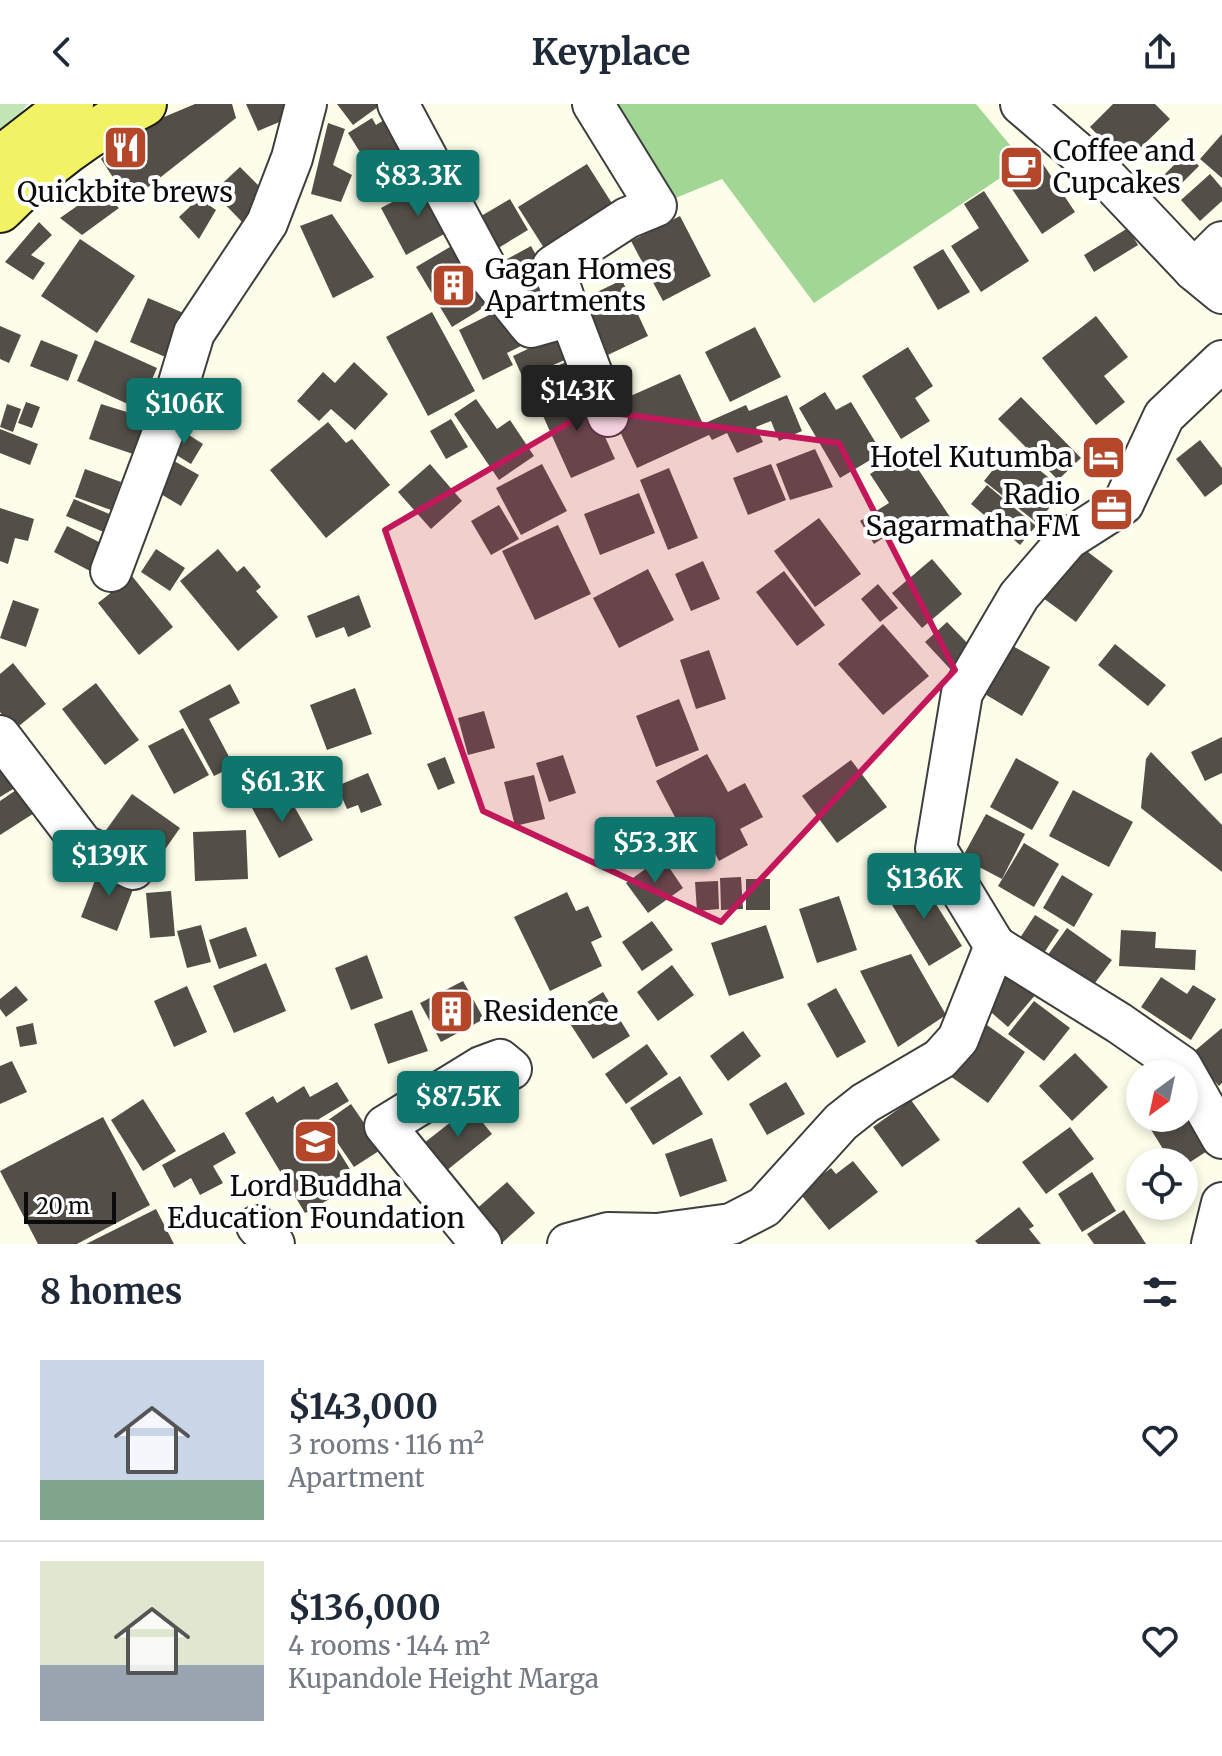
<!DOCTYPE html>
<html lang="en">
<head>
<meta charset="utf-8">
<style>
  body { margin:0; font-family:Merriweather,serif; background:#f2f2f3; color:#1f2937; height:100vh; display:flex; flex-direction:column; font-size:30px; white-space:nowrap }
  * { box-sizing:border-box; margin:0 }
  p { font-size:26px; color:#747a83 }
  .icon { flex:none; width:44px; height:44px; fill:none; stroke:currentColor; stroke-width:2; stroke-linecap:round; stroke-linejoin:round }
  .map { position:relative; height:1140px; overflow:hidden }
  .sheet { display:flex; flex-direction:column; background:#fff; flex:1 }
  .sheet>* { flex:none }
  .needle { width:52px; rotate:213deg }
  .buttons { position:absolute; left:1126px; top:956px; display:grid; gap:16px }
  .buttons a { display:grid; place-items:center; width:72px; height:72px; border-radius:50%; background:#fff; box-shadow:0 4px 12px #0003; font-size:40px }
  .scale { position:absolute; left:24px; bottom:20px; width:92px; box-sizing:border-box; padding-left:8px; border:4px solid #0b0b0b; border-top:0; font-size:22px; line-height:28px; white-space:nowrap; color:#0b0b0b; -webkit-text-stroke:6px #fff; paint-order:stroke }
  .price { position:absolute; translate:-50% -68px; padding:0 18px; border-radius:8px; background:#0f766e; color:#fff; font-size:26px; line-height:52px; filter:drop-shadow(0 2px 4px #0008) }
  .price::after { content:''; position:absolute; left:50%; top:48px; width:24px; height:18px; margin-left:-12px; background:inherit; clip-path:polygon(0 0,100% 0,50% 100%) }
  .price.selected { background:#222; color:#fff }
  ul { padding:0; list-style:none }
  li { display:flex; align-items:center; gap:24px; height:200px; padding:0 40px }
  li+li { border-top:2px solid #e0e1e3 }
  li span { display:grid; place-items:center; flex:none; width:224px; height:160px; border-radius:0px; color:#555 }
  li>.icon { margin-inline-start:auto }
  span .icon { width:96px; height:96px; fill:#fffc; stroke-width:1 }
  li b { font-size:34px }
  h2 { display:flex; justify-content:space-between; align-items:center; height:96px; padding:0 40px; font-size:34px }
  header { display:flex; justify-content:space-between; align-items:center; height:104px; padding:0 40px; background:#fff; font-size:36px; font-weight:700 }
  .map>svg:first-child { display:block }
</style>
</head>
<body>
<header><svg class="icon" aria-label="back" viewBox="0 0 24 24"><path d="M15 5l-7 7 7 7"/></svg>Keyplace<svg class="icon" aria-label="share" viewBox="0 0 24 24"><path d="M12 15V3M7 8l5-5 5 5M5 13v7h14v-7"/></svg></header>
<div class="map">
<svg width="1222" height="1140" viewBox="0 0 1222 1140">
  <rect width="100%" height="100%" fill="#fdfee9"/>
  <path fill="#c2e6b5" d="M0,0h28l-28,33z"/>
  <path fill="#a2d695" d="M593,0h383l48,58 -210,141 -92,-124 -66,27z"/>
  <g fill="#534f48">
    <path d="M195,0h37l4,14 -107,84 -28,-43 25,-26z"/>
    <path d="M246,0h52l-2,11 -38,16z"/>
    <path d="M337,0h45l-29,21z"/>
    <path d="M1113,0h42l15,15 -45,44 -35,-36z"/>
    <path d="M392,11l38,60 -40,25 -42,-67 24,-15 4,7z"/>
    <path d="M328,19l17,6 -12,36 19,10 -11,27 -30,-8z"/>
    <path d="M1222,30v44l-22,-19z"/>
    <path d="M1186,49l13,13 -28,28 -13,-13z"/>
    <path d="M1037,51l38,57 -33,22 -38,-57z"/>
    <path d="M587,60l33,52 -69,43 -33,-52z"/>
    <path d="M240,63l32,32 -27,26 -32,-33z"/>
    <path d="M1210,70l12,14v13l-22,20 -19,-21z"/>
    <path d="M430,78l25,46 -49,27 -25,-47z"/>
    <path d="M100,86l19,18 -37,27 -22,-17z"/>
    <path d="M984,87l45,70 -48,31 -30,-46 28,-18 -15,-24z"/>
    <path d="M199,94l17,12 -17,29 -20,-22z"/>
    <path d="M510,95l18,31 -38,23 -19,-31z"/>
    <path d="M332,110l42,63 -41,21 -33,-72z"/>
    <path d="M680,112l31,60 -48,25 -32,-60z"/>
    <path d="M39,118l13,13 -21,20 14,8 -12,17 -28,-18z"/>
    <path d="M1128,124l10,17 -44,27 -10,-17z"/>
    <path d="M80,135l55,37 -38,57 -56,-37z"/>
    <path d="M455,140l36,59 -39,24 -36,-60z"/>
    <path d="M531,142l30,53 -31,17 -30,-53z"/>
    <path d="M943,145l27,43 -32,18 -25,-43z"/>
    <path d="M622,176l26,56 -53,25 -27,-55z"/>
    <path d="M148,194l45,19 -18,44 -45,-19z"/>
    <path d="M507,202l18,38 -18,9 6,12 -30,15 -24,-50z"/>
    <path d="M432,208l43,79 -47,25 -42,-79z"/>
    <path d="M1096,212l32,41 -24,19 21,26 -29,23 -54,-67z"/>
    <path d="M0,222l21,9 -12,28 -9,-4z"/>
    <path d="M562,223l12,29 -51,22 -10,-22 21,-10 -3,-6z"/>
    <path d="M755,223l26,50 -51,25 -25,-50z"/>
    <path d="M41,236l37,15 -10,26 -38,-15z"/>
    <path d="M95,236l62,28 -18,41 -62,-28z"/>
    <path d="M908,243l25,39 -18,12 15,23 -29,18 -39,-63z"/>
    <path d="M576,254l10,23 -53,22 -10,-23z"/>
    <path d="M354,258l34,32 -33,36 -24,-21 -12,12 -22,-20 26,-29 12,11z"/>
    <path d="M680,270l23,50 43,-19 3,6 38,-16 15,36 -23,10 -8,-20 -15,6 7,15 -26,11 -10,-20 -15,7 -3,-5 -72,33 -29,-62z"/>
    <path d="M583,284l32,71 -44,19 -32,-71z"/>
    <path d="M825,288l11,18 15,-8 31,51 -42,25 -41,-70z"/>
    <path d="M1021,293l60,61 -23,22 -60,-61z"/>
    <path d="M476,295l21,30 13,-9 24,36 -35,24 -45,-66z"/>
    <path d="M26,298l14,5 -8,21 -14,-5z"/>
    <path d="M7,300l14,5 -8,23 -13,-5z"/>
    <path d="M101,300l45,14 -13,36 -44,-15z"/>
    <path d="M451,315l17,28 -22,12 -16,-28z"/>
    <path d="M328,318l18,21 6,-4 38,46 -64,53 -56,-68z"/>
    <path d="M178,324l25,16 -12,20 -26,-16z"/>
    <path d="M0,325l38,15 -8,21 -30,-12z"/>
    <path d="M1200,336l22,28v16l-17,13 -29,-38z"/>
    <path d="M1011,343l53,43 -27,33 -53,-42z"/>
    <path d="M815,345l18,38 -43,13 -14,-36z"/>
    <path d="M906,347l44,66 -34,22 -10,-16 -32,21 -14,-23 29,-18 -19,-29z"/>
    <path d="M167,353l32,18 -18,31 -32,-19z"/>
    <path d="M430,360l32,37 -31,28 -33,-37z"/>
    <path d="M542,360l25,47 -46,24 -25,-47z"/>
    <path d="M771,360l15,36 -38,15 -15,-37z"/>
    <path d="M669,364l29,70 -30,12 -28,-70z"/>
    <path d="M85,365l36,13 -10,28 -36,-13z"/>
    <path d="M987,381l49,41 -16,19 -49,-41z"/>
    <path d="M639,389l16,40 -55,22 -16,-41z"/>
    <path d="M74,395l40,17 -8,17 -40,-17z"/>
    <path d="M499,401l20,34 -28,16 -20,-34z"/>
    <path d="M0,404l34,11 -6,22 -13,-3 -7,26 -8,-3z"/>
    <path d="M819,414l42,56 -46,33 -41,-56z"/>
    <path d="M558,421l33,69 -56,26 -33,-69z"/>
    <path d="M67,422l36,18 -13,27 -36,-19z"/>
    <path d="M1080,442l33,25 -37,51 -33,-24z"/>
    <path d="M156,445l29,19 -15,23 -29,-19z"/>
    <path d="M218,445l19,23 7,-6 17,21 -5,4 22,26 -40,34 -58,-70z"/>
    <path d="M932,455l30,35 -40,34 -30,-35z"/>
    <path d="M703,457l17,38 -29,12 -16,-37z"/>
    <path d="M648,465l26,51 -55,28 -26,-50z"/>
    <path d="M784,467l41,54 -28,21 -41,-54z"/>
    <path d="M132,472l41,51 -34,28 -41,-52z"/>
    <path d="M878,480l20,24 -18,14 -19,-23z"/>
    <path d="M359,491l12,32 -23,10 -4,-10 -28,11 -9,-22z"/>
    <path d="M13,496l26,9 -13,38 -26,-9z"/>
    <path d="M947,518l27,28 -22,21 -27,-29z"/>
    <path d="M883,520l46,52 -46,39 -45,-51z"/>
    <path d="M1115,540l51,41 -18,21 -50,-41z"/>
    <path d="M1011,541l39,22 -28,49 -39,-23z"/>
    <path d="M709,546l17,49 -30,10 -16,-49z"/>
    <path d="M13,559l33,41 -32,26 -14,-18v-38z"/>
    <path d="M96,579l43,57 -34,25 -43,-56z"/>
    <path d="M230,580l10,19 -31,16 25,47 -20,10 -35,-65z"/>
    <path d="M355,584l17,46 -45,16 -17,-45z"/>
    <path d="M679,595l20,51 -43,17 -20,-51z"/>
    <path d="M484,607l11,37 -27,7 -10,-37z"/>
    <path d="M183,624l26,47 -35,19 -26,-48z"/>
    <path d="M1222,633v36l-17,8 -14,-29z"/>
    <path d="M1151,648l71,73v47l-81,-64 5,-49z"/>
    <path d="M707,650l21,38 17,-9 18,34 -23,12 8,16 -29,16 -17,-31 -16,8 -30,-57z"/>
    <path d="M563,651l13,38 -27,9 -13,-39z"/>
    <path d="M0,653l18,29 -18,11z"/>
    <path d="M445,653l10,26 -17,7 -11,-26z"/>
    <path d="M1016,654l43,24 -27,48 -42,-23z"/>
    <path d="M851,656l36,47 -50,36 -35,-47z"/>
    <path d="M368,669l14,32 -21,8 -3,-8 -11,4 -10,-23z"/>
    <path d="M534,671l11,44 -30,7 -11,-44z"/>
    <path d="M22,682l17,24 -39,25v-34z"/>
    <path d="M285,686l28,50 -34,18 -27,-50z"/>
    <path d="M1073,686l60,32 -24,45 -60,-31z"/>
    <path d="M132,690l48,34 -28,40 -48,-35z"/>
    <path d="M986,710l39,20 -23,45 -40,-21z"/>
    <path d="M246,726l2,49 -53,2 -2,-49z"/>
    <path d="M1024,739l35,21 -25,43 -36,-21z"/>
    <path d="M662,753l21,31 -35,25 -22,-30z"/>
    <path d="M101,761l36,14 -20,52 -36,-14z"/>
    <path d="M918,771l44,71 -33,20 -43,-71z"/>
    <path d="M1062,771l31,19 -19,33 -31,-19z"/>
    <path d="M741,773l2,32 -22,1 -1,-32z"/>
    <rect x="746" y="775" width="24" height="31"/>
    <path d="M718,777l1,28 -22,2 -2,-29z"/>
    <path d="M171,787l4,45 -25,2 -4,-45z"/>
    <path d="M567,788l9,19 12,-5 14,31 -11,5 11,24 -52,25 -36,-74z"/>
    <path d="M839,792l18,54 -40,13 -18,-54z"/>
    <path d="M1035,811l24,15 -19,29 -24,-15z"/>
    <path d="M652,817l21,29 -31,21 -20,-29z"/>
    <path d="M201,821l10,37 -24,6 -10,-37z"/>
    <path d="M766,821l18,53 -55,18 -18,-53z"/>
    <path d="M246,823l11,29 -38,13 -10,-29z"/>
    <path d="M1067,824l45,32 -23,31 -44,-32z"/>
    <path d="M1121,826l35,2 -1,16 41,2 -1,20 -76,-4z"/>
    <path d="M911,850l35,61 -48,32 -38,-76z"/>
    <path d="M367,851l16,43 -32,12 -16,-42z"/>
    <path d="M266,859l20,48 -52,22 -21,-47z"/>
    <path d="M672,861l22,30 -36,26 -21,-29z"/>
    <path d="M1006,862l31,27 -29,34 -31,-27z"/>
    <path d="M1161,873l26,17 6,-9 23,14 -25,41 -50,-33z"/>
    <path d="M463,877l21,38 -43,23 -21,-39z"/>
    <path d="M16,882l12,14 -22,17 -6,-8v-10z"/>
    <path d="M187,882l20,46 -33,15 -20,-46z"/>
    <path d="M836,884l30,54 -29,16 -30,-54z"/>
    <path d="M603,888l27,44 -37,23 -28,-43z"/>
    <path d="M1034,897l36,27 -26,33 -36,-27z"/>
    <path d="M412,906l16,41 -40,13 -14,-40z"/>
    <path d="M33,919l4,21 -17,3 -4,-20z"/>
    <path d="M987,921l38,27 -37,51 -38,-27z"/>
    <path d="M1222,924v55l-3,3 -28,-32z"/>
    <path d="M743,927l18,25 -33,25 -18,-25z"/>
    <path d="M647,940l21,30 -42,30 -21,-30z"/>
    <path d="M1075,949l33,34 -36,34 -33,-35z"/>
    <path d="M12,957l15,31 -27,12v-38z"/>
    <path d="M680,972l23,38 -50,31 -23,-37z"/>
    <path d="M337,978l12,19 -30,18 32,52 -25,15 7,11 -28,16 -60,-100 28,-17 4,7 27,-17 6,11z"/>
    <path d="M786,978l19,32 -38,21 -18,-31z"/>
    <path d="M1140,985v16l-8,-9z"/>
    <path d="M143,995l33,52 -33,20 -32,-51z"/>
    <path d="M911,996l29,40 -38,27 -29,-40z"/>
    <path d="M351,1000l31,45 -28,18 -30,-44z"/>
    <path d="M1184,1002l31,40 -31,20v-4h-13l-21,-34 15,-10h19z"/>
    <path d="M470,1003l22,27 -46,37 -22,-28z"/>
    <path d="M103,1013l47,88 -73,39h-39l-38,-73z"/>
    <path d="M1070,1023l24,32 -48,35 -24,-32z"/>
    <path d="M224,1028l12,21 -23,13 10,17 -23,12 -9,-17 -17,10 -12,-23z"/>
    <path d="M712,1034l15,43 -47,16 -15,-43z"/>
    <path d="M853,1057l25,31 -49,38 -30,-38 32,-24 5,6z"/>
    <path d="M1092,1068l24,39 -34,21 -24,-38z"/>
    <path d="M507,1078l28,31 -33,30 -29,-31z"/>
    <path d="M1019,1103l15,19 -5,3 12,15h-63l-3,-3z"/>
    <path d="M156,1105l18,35h-88z"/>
    <path d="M1124,1106l22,34h-52l-7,-10z"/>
  </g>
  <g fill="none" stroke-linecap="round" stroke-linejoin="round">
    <defs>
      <g id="minor">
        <path d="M398,0l94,175 39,48 39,-11 38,100"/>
        <path d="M1021,0l86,74 87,92 28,23"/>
        <path d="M1194,166l28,-28"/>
        <path d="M570,212l-17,-50 74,-48 29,-12 -63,-102"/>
        <path d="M111,467l57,-152 26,-86 73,-110 25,-65 14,-54"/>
        <path d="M0,632l83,109 50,24"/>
        <path d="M995,842l124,77 62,43 41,72"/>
        <path d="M257,1122l17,18"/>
        <path d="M481,1140l-96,-118 96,-59 19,-7 11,9"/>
        <path d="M568,1140l40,-11 49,1 74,-10 33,-17 77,-85 24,-19 75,-44 18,-20 37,-93 -59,-97 26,-156 57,-97 49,-57 55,-35 41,-88 58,-55"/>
        <path d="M1212,1140l10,-41"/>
      </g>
      <g id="major">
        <path d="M0,55l71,-55"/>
        <path d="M0,106c46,-46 86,-77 144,-106"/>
      </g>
    </defs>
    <use href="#minor" stroke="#3e3e3e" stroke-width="44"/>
    <use href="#major" stroke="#1c1c1c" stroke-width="48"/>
    <use href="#minor" stroke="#fff" stroke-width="40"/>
    <use href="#major" stroke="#f2f364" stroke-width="44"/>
  </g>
  <path fill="#c2185b" fill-opacity="0.2" stroke="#c2185b" stroke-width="6" stroke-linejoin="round" d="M591,306l248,33 116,227 -234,252 -238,-111 -98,-281z"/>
  <defs>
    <symbol id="restaurant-square" viewBox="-11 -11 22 22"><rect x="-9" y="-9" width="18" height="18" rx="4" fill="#b44629" stroke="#fff"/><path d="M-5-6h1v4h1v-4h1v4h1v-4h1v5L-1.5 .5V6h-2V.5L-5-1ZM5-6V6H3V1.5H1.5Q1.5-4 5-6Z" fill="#fff"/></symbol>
    <symbol id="cafe-square" viewBox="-11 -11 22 22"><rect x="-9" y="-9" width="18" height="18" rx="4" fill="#b44629" stroke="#fff"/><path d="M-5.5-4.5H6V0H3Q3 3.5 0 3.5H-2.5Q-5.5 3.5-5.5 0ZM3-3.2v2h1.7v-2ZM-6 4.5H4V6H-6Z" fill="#fff"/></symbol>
    <symbol id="building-square" viewBox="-11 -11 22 22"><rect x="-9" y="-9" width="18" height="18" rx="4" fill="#b44629" stroke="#fff"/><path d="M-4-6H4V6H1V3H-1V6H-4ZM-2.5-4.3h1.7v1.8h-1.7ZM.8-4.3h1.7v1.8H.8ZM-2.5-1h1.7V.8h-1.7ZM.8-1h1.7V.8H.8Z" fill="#fff"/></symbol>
    <symbol id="hotel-square" viewBox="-11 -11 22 22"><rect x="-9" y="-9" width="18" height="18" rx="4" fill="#b44629" stroke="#fff"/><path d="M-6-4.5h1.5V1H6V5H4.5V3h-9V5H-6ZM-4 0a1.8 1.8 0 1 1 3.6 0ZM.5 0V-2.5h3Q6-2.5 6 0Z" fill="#fff"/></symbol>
    <symbol id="office-square" viewBox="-11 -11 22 22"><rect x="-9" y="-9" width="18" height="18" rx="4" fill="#b44629" stroke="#fff"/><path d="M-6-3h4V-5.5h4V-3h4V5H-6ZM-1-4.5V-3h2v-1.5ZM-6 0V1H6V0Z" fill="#fff"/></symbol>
    <symbol id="university-square" viewBox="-11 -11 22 22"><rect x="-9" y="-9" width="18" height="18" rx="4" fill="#b44629" stroke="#fff"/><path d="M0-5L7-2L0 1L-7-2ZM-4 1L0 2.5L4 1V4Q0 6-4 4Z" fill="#fff"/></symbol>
  </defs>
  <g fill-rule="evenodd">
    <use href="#restaurant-square" x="100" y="18" width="51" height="51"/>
    <use href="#cafe-square" x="996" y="38" width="51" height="51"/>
    <use href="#building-square" x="428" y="156" width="51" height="51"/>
    <use href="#hotel-square" x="1078" y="328" width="51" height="51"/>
    <use href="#office-square" x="1086" y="380" width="51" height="51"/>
    <use href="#building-square" x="426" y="882" width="51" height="51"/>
    <use href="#university-square" x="290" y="1012" width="51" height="51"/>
  </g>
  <g text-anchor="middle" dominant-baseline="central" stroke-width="8" stroke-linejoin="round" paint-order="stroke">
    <g font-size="28" fill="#0b0b0b" stroke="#fff" text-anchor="start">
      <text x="1053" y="47">Coffee and<tspan x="1053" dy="32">Cupcakes</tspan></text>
      <text x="125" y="88" text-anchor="middle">Quickbite brews</text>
      <text x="485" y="165">Gagan Homes<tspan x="485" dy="32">Apartments</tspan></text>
      <text x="1073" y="353" text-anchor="end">Hotel Kutumba</text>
      <text x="1080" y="390" text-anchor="end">Radio<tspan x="1080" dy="32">Sagarmatha FM</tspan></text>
      <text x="483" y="907">Residence</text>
      <text x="316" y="1082" text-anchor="middle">Lord Buddha<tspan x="316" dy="32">Education Foundation</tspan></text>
    </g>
  </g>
</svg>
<div class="buttons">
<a><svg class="needle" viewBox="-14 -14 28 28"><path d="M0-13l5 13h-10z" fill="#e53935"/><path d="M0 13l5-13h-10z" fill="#747a83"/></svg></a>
<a><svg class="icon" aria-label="locate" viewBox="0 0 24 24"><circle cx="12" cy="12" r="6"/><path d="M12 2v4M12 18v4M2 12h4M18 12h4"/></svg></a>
</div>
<div class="scale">20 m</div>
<b class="price" style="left:418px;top:114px">$83.3K</b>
<b class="price selected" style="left:577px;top:329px">$143K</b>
<b class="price" style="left:184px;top:342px">$106K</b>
<b class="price" style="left:282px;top:720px">$61.3K</b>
<b class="price" style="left:655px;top:781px">$53.3K</b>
<b class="price" style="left:109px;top:794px">$139K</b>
<b class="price" style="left:924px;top:817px">$136K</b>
<b class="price" style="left:458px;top:1035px">$87.5K</b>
</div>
<section class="sheet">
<h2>8 homes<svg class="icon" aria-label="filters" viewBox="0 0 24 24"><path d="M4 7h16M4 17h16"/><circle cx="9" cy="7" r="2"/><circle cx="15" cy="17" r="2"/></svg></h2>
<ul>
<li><span style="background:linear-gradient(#c9d6e8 75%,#7fa58c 0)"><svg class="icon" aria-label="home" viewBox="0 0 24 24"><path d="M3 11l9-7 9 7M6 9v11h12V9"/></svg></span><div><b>$143,000</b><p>3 rooms · 116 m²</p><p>Apartment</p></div><svg class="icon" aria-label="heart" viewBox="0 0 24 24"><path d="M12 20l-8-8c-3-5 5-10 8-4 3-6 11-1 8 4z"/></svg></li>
<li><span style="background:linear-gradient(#dfe7d0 65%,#9aa5b1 0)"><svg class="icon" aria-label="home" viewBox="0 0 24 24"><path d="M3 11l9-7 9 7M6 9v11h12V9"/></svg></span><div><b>$136,000</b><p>4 rooms · 144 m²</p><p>Kupandole Height Marga</p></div><svg class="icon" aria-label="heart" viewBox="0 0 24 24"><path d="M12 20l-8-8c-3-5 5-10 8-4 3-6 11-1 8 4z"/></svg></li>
</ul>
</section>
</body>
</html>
